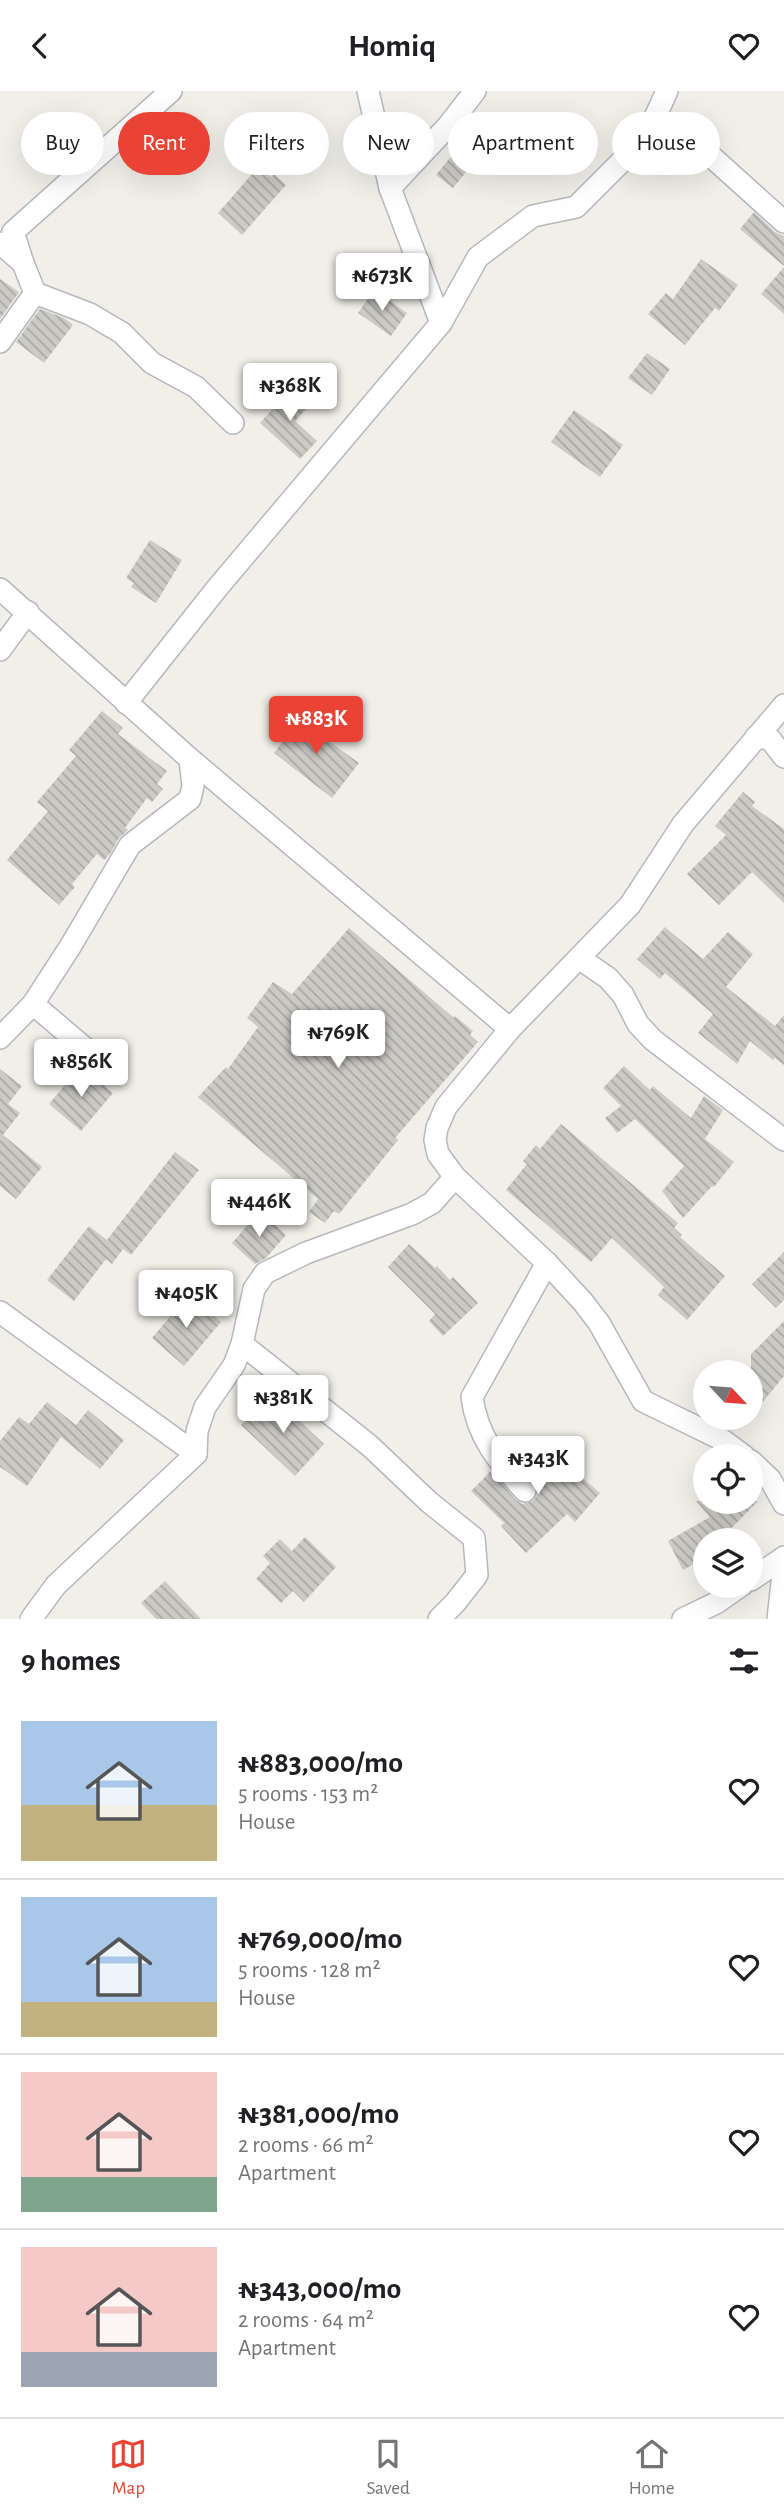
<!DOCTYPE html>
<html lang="en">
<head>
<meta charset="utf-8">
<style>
  body { margin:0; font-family:"Alegreya Sans",sans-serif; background:#f6f6f6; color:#202124; height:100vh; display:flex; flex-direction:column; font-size:26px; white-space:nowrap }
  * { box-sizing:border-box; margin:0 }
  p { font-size:23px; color:#757577 }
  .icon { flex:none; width:38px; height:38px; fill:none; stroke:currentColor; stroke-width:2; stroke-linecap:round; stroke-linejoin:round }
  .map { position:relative; height:1528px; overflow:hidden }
  .side { display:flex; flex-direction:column; background:#fff; flex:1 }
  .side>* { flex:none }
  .top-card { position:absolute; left:21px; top:21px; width:742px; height:63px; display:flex; gap:14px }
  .needle { width:46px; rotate:116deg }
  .tools { position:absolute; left:693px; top:1269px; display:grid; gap:14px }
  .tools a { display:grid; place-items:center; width:70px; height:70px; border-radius:50%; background:#fff; box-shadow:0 7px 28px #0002; font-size:35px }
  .price { position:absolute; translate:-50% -60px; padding:0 16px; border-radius:7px; background:#fff; color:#222; font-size:23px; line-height:46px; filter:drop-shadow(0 2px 4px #0008) }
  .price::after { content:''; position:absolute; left:50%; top:42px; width:21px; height:16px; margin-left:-10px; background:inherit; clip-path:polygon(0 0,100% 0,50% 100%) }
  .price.on { background:#ea4335; color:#fff }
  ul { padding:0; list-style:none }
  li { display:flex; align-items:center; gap:21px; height:175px; padding:0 21px }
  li+li { border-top:2px solid #e0e0e0 }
  li span { display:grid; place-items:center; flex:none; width:196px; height:140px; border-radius:0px; color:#555 }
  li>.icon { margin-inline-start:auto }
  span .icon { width:84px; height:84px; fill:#fffc; stroke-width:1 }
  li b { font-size:30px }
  h2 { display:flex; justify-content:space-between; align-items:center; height:84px; padding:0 21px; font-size:30px }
  .tag { padding:0 24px; border-radius:32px; background:#fff; box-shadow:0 7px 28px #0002; font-size:24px; line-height:63px }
  .tag.on { background:#ea4335; color:#fff }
  header { display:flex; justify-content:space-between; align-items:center; height:91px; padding:0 21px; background:#fff; font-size:32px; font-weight:700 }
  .menu { display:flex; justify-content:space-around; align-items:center; height:98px; border-top:2px solid #e0e0e0; background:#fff; font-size:19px; color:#757577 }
  .menu a { display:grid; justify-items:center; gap:4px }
  .menu .on { color:#ea4335 }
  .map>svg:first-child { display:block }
</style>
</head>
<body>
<header><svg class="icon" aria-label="back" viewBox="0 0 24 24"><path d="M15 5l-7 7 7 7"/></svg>Homiq<svg class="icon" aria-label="heart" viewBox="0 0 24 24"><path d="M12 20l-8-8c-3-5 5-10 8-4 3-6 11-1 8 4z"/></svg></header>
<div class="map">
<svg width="784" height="1528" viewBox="0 0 784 1528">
  <defs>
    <pattern id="building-back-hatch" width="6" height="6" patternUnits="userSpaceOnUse" patternTransform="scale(1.75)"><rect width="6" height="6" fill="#cccac5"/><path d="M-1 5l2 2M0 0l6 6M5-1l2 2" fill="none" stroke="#a9a8a4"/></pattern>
  </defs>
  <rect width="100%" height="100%" fill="#f1efe8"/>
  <g fill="url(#building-back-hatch)">
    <path d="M475,36l16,14 -38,47 -17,-13z"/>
    <path d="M259,75l12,11 3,-3 12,11 -44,50 -24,-22z"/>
    <path d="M754,121l21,20 9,4v30l-44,-37z"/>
    <path d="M701,168l37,26 -19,26 -4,-3 -30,37 -37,-31 18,-21 7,6z"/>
    <path d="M784,176v47l-23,-20z"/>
    <path d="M0,188l19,13 -19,27z"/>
    <path d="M374,199l33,23 -16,23 -33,-23z"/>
    <path d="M40,218l24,9 9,7 -29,38 -28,-21z"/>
    <path d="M647,262l23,16 -18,26 -24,-17z"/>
    <path d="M293,295l19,17 -17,18 22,20 -17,18 -40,-36z"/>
    <path d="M574,319l49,35 -23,32 -49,-35z"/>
    <path d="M150,449l32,20 -26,43 -25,-16 3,-4 -8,-5z"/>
    <path d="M102,620l21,17 -5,6 49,37 -10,13 6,5 -11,13 -5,-4 -22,30 3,2 -9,8 -9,16 -6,6 -7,-6 -25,30 3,3 -16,18 -52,-45 41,-49 -11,-9 39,-46 -7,-6z"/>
    <path d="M305,621l26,20 -5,7 33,24 -27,35 -58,-45z"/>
    <path d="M743,701l12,10 -3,4 32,23v74l-32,-31 -33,33 -32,-31 39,-39 -11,-9z"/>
    <path d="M665,836l38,32 25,-27 25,22 -27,33 49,39 9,-11v50l-9,-7 -2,2 -23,-19 -13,23 -39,-31 15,-19 -48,-41 -5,6 -23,-20z"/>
    <path d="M349,837l105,90 1,-2 18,15 -3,4 8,7 -83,96 3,2 -59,74 -5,-3 -9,12 -16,-11 9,-13 -120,-102 28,-30 2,2 30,-42 -11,-9 26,-36 19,12z"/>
    <path d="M81,975l32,27 -32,38 -32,-27z"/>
    <path d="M624,975l26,24 3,-4 38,32 13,-22 19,14 -18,29 29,23 -20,25 -2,-1 -29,32 -21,-27 22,-25 -49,-47 -18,14 -12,-15 16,-12 -18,-18z"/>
    <path d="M0,978l22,17 -14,18 12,9 -17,22 39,32 -26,32 -16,-13z"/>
    <path d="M561,1033l117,99 -4,5 8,7 -2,2 45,39 -38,44 -29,-25 6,-8 -52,-49 -21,24 -85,-72 21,-26 -4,-3 13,-16 4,4z"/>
    <path d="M175,1061l24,18 -68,85 -8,-6 -11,15 -6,-5 -32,42 -27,-21 42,-54 18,14z"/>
    <path d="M260,1120l26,24 -20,23 -11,6 -23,-21z"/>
    <path d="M409,1153l26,24 2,-2 13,14 3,-3 25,26 -35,33 -14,-15 6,-7 -47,-47z"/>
    <path d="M784,1161v48l-8,8 -24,-24z"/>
    <path d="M189,1203l32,28 -37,44 -32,-28z"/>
    <path d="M784,1230v55l-33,40v-62z"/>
    <path d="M271,1303l53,50 -29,32 -54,-51z"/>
    <path d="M47,1311l29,23 12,-15 36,30 -24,29 -39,-32 -34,49 -27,-19v-26l19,-24 10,7z"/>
    <path d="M535,1346l24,26 3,-3 38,33 -25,29 -8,-8 -41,39 -25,-27 3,-3 -33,-32 20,-20 25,29 6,4 11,-3 4,-5 1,-8 -24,-31z"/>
    <path d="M696,1410h62l-38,39h-15v18l-22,12 -15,-29 42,-24z"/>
    <path d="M305,1446l31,30 -32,35 -11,-11 -12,12 -25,-24 14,-16 -7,-7 17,-17 12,12z"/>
    <path d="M165,1490l36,38h-45l-15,-16z"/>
  </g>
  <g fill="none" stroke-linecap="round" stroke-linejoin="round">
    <defs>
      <g id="street">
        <path d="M368,0l22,97 51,135"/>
        <path d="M646,46l35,3 22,9 81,73"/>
        <path d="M390,97l58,-62 27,-35"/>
        <path d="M0,152l23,20 12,30 -35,49"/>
        <path d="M23,172l-10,-31 158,-141"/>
        <path d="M35,202l55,21 32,19 30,30 44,24 37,36"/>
        <path d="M0,498l190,170 320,270"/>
        <path d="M0,559l28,-38"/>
        <path d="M126,612l92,-116 223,-264 37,-66 55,-41 43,-9 70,-70 21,-46"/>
        <path d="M756,646l14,2 14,18"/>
        <path d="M579,867l29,20 15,17 15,29 15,16 131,100"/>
        <path d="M0,947l33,-34"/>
        <path d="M114,982l-81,-69 37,-57 60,-102 60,-46 3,-13 -3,-27"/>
        <path d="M0,1221l196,142"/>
        <path d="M242,1253l128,102 59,56 45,36 3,37 -22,28 -16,16"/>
        <path d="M744,1365l-23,-17 -78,-38 -44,-78 -16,-21 -36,-39 -92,-86 -17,-23 -3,-14 2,-12 9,-21 64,-78 120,-124 53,-81 101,-119"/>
        <path d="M751,1370l19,18 14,25"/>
        <path d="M525,1400c-26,-29 -48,-54 -53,-94l75,-134"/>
        <path d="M751,1489l33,-23"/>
        <path d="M31,1528l25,-34 140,-131 1,-23 8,-24 29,-42 8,-21 12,-55 11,-16 41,-20 106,-39 20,-11 23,-26"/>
        <path d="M683,1528l33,-16 26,-18"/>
        <path d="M778,1528l6,-54"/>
      </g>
    </defs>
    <use href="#street" stroke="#b5b8bc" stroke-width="24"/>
    <use href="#street" stroke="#fff" stroke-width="21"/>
  </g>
</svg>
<div class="tools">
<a><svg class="needle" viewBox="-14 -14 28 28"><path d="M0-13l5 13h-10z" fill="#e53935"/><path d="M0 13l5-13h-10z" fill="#757577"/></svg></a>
<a><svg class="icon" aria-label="locate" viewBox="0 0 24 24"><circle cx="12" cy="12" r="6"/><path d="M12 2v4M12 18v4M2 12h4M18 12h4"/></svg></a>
<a><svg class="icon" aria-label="layers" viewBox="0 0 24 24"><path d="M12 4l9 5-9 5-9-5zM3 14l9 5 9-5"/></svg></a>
</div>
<b class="price" style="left:382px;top:222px">₦673K</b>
<b class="price" style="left:290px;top:332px">₦368K</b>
<b class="price on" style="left:316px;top:665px">₦883K</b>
<b class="price" style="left:338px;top:979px">₦769K</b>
<b class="price" style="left:81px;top:1008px">₦856K</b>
<b class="price" style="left:259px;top:1148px">₦446K</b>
<b class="price" style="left:186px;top:1239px">₦405K</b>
<b class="price" style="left:283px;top:1344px">₦381K</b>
<b class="price" style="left:538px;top:1405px">₦343K</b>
<div class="top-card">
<a class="tag">Buy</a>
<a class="tag on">Rent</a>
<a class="tag">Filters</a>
<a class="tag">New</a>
<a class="tag">Apartment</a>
<a class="tag">House</a>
</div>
</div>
<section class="side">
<h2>9 homes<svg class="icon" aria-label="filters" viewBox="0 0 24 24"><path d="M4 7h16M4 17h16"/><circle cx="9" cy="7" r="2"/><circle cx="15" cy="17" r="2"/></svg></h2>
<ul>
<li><span style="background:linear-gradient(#a9c7e8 60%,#c2b280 0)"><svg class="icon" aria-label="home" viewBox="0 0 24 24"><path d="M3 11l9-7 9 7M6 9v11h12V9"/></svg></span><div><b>₦883,000/mo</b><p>5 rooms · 153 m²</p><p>House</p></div><svg class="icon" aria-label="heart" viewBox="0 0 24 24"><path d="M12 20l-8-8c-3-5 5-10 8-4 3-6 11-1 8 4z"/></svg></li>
<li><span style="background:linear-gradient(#a9c7e8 75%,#c2b280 0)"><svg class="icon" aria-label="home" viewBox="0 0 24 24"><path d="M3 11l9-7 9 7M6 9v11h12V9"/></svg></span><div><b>₦769,000/mo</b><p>5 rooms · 128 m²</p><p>House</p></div><svg class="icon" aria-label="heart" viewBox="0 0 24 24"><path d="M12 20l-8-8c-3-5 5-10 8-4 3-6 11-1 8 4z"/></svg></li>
<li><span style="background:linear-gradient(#f6c9c9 75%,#7fa58c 0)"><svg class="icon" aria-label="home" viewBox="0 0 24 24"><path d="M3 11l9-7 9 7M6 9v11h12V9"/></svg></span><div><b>₦381,000/mo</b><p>2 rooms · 66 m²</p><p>Apartment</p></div><svg class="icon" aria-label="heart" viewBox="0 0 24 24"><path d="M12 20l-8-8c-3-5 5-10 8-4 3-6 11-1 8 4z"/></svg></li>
<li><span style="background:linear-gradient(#f6c9c9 75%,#9aa5b1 0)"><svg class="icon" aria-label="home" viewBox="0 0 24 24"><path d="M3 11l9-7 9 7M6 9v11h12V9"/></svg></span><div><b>₦343,000/mo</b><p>2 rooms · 64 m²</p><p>Apartment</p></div><svg class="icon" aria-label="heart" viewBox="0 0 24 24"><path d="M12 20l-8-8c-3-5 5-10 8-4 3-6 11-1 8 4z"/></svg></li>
</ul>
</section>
<nav class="menu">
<a class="on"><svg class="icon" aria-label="map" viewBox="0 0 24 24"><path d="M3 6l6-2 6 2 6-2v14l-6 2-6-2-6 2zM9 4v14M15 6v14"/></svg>Map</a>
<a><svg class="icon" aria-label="saved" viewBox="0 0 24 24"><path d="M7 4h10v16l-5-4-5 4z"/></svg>Saved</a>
<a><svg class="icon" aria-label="home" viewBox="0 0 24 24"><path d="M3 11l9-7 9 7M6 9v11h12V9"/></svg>Home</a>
</nav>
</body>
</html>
